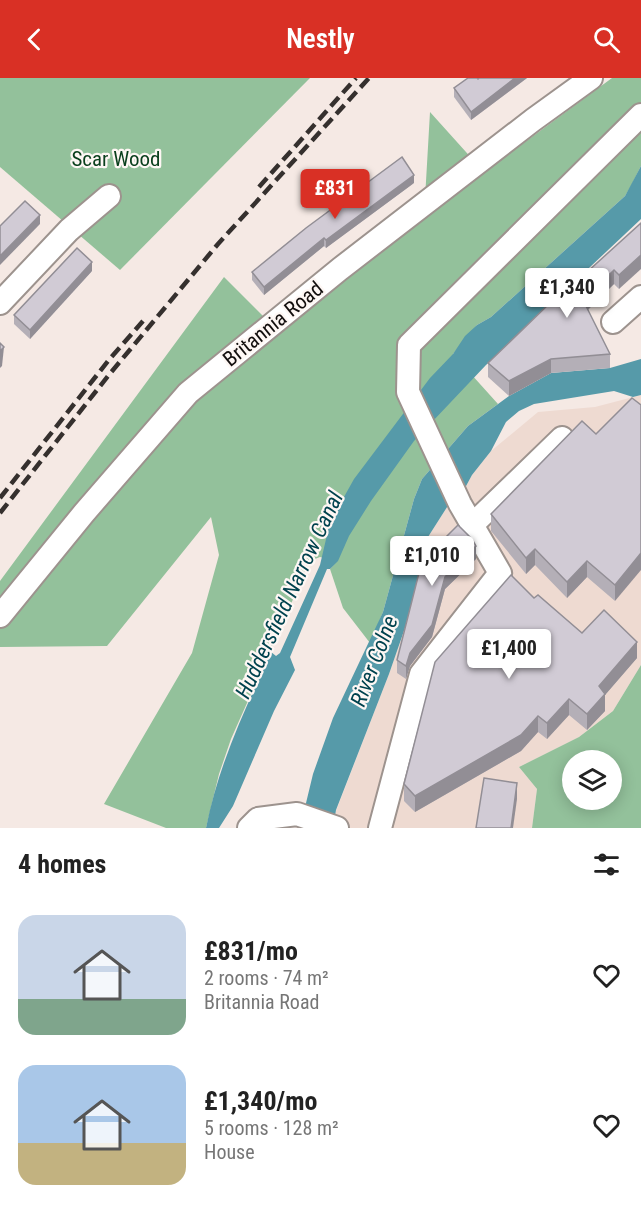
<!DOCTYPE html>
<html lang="en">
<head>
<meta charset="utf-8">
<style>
  body { margin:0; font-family:"Roboto Condensed",sans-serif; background:#f6f6f6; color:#222; height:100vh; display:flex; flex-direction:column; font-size:22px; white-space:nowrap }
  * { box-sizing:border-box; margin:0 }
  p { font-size:20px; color:#767676 }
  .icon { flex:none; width:33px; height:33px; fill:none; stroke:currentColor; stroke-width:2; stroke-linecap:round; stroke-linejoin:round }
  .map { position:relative; height:750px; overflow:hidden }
  .sheet { display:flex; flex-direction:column; background:#fff; flex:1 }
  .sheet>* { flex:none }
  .controls { position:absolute; left:562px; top:672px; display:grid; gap:12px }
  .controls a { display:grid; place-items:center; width:60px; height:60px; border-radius:50%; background:#fff; box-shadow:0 3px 15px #0003; font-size:30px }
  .price { position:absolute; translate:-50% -51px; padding:0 14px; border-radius:6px; background:#fff; color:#222; font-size:20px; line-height:39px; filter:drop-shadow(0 2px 3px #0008) }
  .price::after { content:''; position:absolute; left:50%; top:36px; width:18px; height:14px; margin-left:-9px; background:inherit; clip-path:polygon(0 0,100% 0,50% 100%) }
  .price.on { background:#d93025; color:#fff }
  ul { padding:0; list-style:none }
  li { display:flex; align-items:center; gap:18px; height:150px; padding:0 18px }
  li span { display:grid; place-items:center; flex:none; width:168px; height:120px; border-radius:18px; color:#555 }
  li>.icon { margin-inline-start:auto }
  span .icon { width:72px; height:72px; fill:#fffc; stroke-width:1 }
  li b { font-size:26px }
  h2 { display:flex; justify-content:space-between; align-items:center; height:72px; padding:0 18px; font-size:26px }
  header { display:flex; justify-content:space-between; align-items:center; height:78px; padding:0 18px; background:#d93025; color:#fff; font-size:27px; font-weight:600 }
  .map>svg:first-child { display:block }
</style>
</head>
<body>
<header><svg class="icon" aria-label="back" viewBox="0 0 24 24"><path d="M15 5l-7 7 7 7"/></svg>Nestly<svg class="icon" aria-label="search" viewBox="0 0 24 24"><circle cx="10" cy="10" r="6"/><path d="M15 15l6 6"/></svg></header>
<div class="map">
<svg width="641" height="750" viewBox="0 0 641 750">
  <rect width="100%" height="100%" fill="#f5e9e4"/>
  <path fill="#eedad1" d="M641,317v270l-28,46 -34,26 -60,30 18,22 -5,39h-199l3,-17 53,-137 25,-72 14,-65 21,-33 16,-16 7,-13 19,-24 47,-39 57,-5z"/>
  <g fill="#93c19b" fill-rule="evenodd">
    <path d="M0,0h310l-190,192 -120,-103z"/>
    <path d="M612,0h29v88l-10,20 -6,10 -134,121 -14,8 -24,29 45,50 -30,22 -46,53 -8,20 -31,113 -13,31 -27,-35 -13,-39 7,-8 -17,-4 -10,4 -79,178 -12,35 -13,54h-40l-62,-24 88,-151 27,-98 -8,-38 -104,129 -107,1v-66l224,-304 53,53 147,-114 6,-104 54,60z"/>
    <path d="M641,587v163h-109l5,-39 -18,-22 60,-30 34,-26zM573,682h39v40h-39z"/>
  </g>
  <g fill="#569aa9">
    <path d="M641,88v53l-155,146 -72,76 -43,60 -22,35 -11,25 -8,8h-3l-37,88 5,13 -21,41 -41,95 -14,22h-13c13,-65 38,-116 65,-176l5,4 4,-3 40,-88 10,-43 24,-43 76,-101 23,-24 12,-18 12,-11 14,-8 134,-121z"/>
    <path d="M641,281v36l-8,2 -19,-6 -80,13 -15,7 -13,11 -15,29 -19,24 -7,13 -16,16 -21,33 2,10 -16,55 -25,72 -53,136 -3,18h-33l13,-54 20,-56 50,-106 31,-113 8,-20 46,-53 41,-30 42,-23 59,-5z"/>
  </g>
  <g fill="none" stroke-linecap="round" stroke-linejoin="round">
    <defs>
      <g id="minor">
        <path d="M0,225l69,-73 40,-34"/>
        <path d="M613,244l28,-25"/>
        <path d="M471,448l91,-88"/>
        <path d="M0,538l84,-103 104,-120 152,-124 193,-149 58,-42"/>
        <path d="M249,750l9,-9 39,-5 40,14"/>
        <path d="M380,750l41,-154 79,-101 -40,-69 -52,-112 1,-47 232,-230"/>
      </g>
    </defs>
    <use href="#minor" stroke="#9d938e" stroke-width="26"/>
    <use href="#minor" stroke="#fff" stroke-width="22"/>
    <g stroke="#35302e" stroke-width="4.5" stroke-dasharray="12 6" stroke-linecap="butt">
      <path d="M259,109l97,-109"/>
      <path d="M0,420l108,-137 35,-40"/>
      <path d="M0,435l108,-137 110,-132 151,-166"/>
    </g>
  </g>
  <g fill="#b4afb7">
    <path d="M479,0h48l-56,42 -17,-23v-9z"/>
    <path d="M414,105l-88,65 -2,-2 -60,49 -12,-15v-8z"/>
    <path d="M641,145l-22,66 -5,-5 -26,26 22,44v14l-59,5 -42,23 -21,-19v-14z"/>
    <path d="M92,193l-62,68 -16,-15v-9z"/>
    <path d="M632,320l-17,203 -28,-24 -20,21 -32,-33 -9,9 -35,-43v-17l105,-80z"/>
    <path d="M476,481l-31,30 -13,48 -22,29 -4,13 -9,-6v-13l25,-99z"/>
    <path d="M534,520l48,35 55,25 -32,37v16l-18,19 -18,-15 -22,24 -9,-7 -17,19 -106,61 -11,-11v-17z"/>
  </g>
  <g fill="#928e95">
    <path d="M515,0h12l-56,42v-8z"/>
    <path d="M414,97v8l-88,65v-8z"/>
    <path d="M40,137v9l-40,41v-9z"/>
    <path d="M324,160v8l-60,49v-8z"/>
    <path d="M641,177v14l-22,20v-14z"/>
    <path d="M92,184v9l-62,68v-9z"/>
    <path d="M614,192v14l-31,30v-14z"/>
    <path d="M4,269l-2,19 -2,2v-17z"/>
    <path d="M551,281v14l-42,23v-15z"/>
    <path d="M476,468v13l-31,30 -13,48 -22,29 -4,13v-13l4,-13 35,-76z"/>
    <path d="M535,471v16l-9,9v-16z"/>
    <path d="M641,475v17l-26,31v-16z"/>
    <path d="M587,483v16l-20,21v-16z"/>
    <path d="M637,564v16l-32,37v16l-18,19v-16l12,-28z"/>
    <path d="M569,621v16l-22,24v-16z"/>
    <path d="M538,638v16l-17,19 -106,61v-16z"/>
    <path d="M517,705v16l-4,29h-2z"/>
  </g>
  <g fill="#d1cbd5" stroke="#928e95" stroke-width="1.5">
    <path d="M468,0h9l1,1 1,-1h36l-44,34 -17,-24z"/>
    <path d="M402,79l12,18 -88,65 -2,-2 -60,49 -12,-15 54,-44z"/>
    <path d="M25,123l15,14 -40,41v-30z"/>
    <path d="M641,145v32l-22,20 -5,-5 -31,30 27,54 -59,5 -42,22 -21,-18 96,-93 3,2z"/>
    <path d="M77,170l15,14 -62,68 -16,-15z"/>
    <path d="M0,265l4,4 -4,4z"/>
    <path d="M632,320l9,7v148l-26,32 -28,-24 -20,21 -32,-33 -9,9 -35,-44 91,-93 14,13z"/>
    <path d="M458,447l14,14 4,7 -31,31 -13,48 -22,28 -4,13 -9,-6 25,-99z"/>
    <path d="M511,497l23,23 4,-3 44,38 22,-23 33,32 -38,44 6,8 -18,20 -18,-15 -22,24 -9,-7 -17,19 -106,61 -11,-12 31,-122z"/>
    <path d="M484,700l33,5 -6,45h-35z"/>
  </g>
  <g text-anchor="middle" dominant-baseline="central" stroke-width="4.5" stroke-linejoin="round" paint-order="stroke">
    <g font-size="21" fill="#093f1c" stroke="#fef7f4">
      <text x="116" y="81">Scar Wood</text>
    </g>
    <g font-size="21" fill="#120e0d" stroke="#fef7f4">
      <text transform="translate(273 246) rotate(-39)">Britannia Road</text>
    </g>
    <g font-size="22" font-style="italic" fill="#00424e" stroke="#fef7f4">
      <text transform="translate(289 517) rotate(-65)">Huddersfield Narrow Canal</text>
      <text transform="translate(374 583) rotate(-69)">River Colne</text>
    </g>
  </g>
</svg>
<div class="controls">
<a><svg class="icon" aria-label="layers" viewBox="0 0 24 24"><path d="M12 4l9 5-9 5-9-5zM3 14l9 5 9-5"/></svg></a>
</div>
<b class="price on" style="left:335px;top:142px">£831</b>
<b class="price" style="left:567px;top:241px">£1,340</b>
<b class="price" style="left:432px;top:509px">£1,010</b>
<b class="price" style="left:509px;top:602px">£1,400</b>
</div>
<section class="sheet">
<h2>4 homes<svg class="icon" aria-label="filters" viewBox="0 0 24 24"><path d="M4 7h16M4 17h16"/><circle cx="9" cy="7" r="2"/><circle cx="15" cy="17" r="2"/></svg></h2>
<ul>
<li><span style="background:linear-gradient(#c9d6e8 70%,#7fa58c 0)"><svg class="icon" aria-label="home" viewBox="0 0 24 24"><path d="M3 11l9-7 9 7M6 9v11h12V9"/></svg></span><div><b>£831/mo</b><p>2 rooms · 74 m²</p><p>Britannia Road</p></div><svg class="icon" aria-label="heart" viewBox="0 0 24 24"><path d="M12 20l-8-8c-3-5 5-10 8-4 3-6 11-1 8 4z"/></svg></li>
<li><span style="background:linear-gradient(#a9c7e8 65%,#c2b280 0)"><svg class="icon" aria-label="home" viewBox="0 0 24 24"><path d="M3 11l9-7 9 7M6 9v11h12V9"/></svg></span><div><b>£1,340/mo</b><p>5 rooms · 128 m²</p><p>House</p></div><svg class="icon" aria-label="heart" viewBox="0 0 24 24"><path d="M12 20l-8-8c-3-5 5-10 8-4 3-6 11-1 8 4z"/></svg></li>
</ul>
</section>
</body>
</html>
